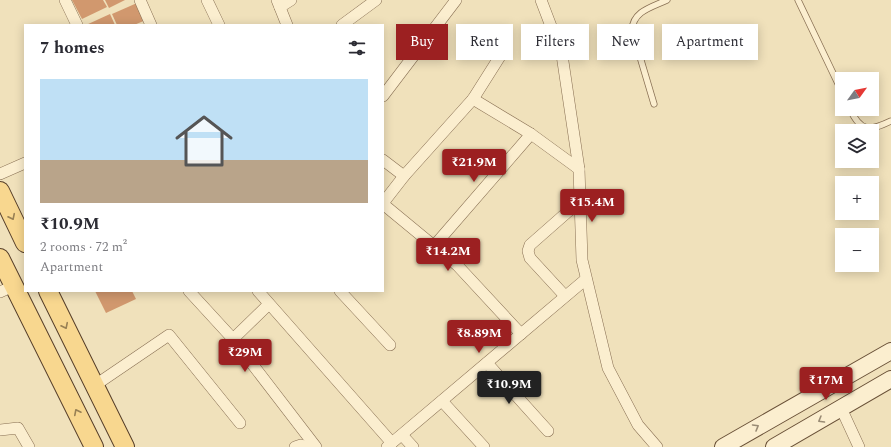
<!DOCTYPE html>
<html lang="en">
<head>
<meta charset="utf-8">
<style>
  body { margin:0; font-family:Spectral,serif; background:#f2f2f3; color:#2b2b33; height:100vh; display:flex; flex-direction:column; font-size:15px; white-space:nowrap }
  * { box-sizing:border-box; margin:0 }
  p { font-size:13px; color:#7c7c81 }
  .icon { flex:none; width:22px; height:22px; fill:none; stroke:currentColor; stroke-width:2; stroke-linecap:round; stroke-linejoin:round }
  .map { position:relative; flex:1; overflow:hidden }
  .details { position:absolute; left:24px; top:24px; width:360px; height:268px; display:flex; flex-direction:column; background:#fff; border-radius:0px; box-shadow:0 2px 10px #0003 }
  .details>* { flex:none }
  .banner { position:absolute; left:396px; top:24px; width:380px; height:36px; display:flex; gap:8px }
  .needle { width:26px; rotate:57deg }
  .buttons { position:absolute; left:835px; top:72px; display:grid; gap:8px }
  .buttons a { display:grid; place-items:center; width:44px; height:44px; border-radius:0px; background:#fff; box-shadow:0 2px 10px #0003; font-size:20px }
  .price { position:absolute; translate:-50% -34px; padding:0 9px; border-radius:4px; background:#9c2021; color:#fff; font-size:13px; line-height:26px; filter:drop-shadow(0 1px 2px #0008) }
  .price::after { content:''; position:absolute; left:50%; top:24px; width:12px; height:9px; margin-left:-6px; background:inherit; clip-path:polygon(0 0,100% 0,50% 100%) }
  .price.active { background:#222; color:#fff }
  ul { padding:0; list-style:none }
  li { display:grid; align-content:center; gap:8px; height:212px; padding:0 16px }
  li span { display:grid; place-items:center; height:124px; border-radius:0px; color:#555 }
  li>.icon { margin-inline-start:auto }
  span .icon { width:72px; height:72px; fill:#fffc; stroke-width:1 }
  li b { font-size:17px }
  h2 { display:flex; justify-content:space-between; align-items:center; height:48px; padding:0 16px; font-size:17px }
  .chip { padding:0 14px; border-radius:0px; background:#fff; box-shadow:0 2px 10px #0003; font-size:14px; line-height:36px }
  .chip.active { background:#9c2021; color:#fff }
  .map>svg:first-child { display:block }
</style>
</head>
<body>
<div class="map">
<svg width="891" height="447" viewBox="0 0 891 447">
  <rect width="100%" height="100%" fill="#f0e1bb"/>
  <g fill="#d1986e">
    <path d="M72,0h31l4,7 -25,12z"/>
    <path d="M105,0h20l-16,8z"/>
    <path d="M137,3l9,17 -12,5h-17l-5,-11z"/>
    <path d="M110,14l5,11h-29z"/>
    <path d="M95,291h37l4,8 -30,14z"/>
  </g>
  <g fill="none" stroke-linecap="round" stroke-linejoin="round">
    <defs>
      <g id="lane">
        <path d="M798,0l44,92"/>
        <path d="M654,104l-22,-74c1,-19 20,-23 35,-30"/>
        <path d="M850,109c11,24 20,22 41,12"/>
      </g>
      <g id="street">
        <path d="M65,0l12,25"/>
        <path d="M140,0l11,25"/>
        <path d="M207,0l12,25"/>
        <path d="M277,0l10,25"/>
        <path d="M541,0l21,55 17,114 3,91 26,108 30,57 19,22"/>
        <path d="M280,7l11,-7"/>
        <path d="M342,25l34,-25"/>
        <path d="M383,96l73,-96"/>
        <path d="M473,99l31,-49"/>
        <path d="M383,160l21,16"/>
        <path d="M0,174l25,-11"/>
        <path d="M383,203l21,-27 69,-77 58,35 48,35"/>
        <path d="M383,204l74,61 64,69"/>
        <path d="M434,246l97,-112"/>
        <path d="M189,291l44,48"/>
        <path d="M258,291l134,152"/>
        <path d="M340,291l50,54"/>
        <path d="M0,292l13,-6"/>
        <path d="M565,296l-35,-38 -2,-7 2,-6 50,-44"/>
        <path d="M269,304l-36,35 83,108"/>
        <path d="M487,363l61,68"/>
        <path d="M94,386l75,-51 71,88"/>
        <path d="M442,401l42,46"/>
        <path d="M841,408l18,39"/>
        <path d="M0,430l18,-2 11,19"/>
        <path d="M402,435l11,12"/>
        <path d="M295,447l6,-2 4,2"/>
        <path d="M387,447l199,-168"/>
      </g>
      <g id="secondary">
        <path d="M723,447l168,-96"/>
        <path d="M774,447l117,-68"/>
      </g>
      <g id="primary">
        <path d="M0,191l25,52"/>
        <path d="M0,258l94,189"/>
        <path d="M48,291l77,156"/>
      </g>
    </defs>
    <use href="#lane" stroke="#897054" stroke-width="7"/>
    <use href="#street" stroke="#897054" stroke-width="12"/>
    <use href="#secondary" stroke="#6a5138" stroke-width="18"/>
    <use href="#primary" stroke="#563e29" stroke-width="20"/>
    <use href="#lane" stroke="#fbeecf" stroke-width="5.5"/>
    <use href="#street" stroke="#fbeecf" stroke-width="11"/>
    <use href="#secondary" stroke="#fbeecf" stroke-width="16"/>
    <use href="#primary" stroke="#f8d78f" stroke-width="18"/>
  </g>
  <defs><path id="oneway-chevron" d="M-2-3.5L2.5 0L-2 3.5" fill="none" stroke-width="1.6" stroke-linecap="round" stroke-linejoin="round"/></defs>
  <g stroke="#988054">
    <use href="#oneway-chevron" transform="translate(12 217) rotate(64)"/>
    <use href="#oneway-chevron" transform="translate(65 326) rotate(64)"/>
    <use href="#oneway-chevron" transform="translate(77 412) rotate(-117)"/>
  </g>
  <g stroke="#998b74">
    <use href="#oneway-chevron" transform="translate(821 420) rotate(150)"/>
    <use href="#oneway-chevron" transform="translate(756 427) rotate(-30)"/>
  </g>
</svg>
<div class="buttons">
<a><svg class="needle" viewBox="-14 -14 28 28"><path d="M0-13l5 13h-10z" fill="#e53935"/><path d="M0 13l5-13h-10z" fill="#7c7c81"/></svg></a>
<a><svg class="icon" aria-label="layers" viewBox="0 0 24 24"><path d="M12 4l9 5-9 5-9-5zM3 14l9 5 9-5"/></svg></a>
<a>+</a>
<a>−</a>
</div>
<b class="price" style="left:474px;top:183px">₹21.9M</b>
<b class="price" style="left:592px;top:223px">₹15.4M</b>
<b class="price" style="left:448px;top:272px">₹14.2M</b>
<b class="price" style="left:479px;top:354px">₹8.89M</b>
<b class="price" style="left:245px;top:373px">₹29M</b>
<b class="price" style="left:826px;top:401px">₹17M</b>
<b class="price active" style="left:509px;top:405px">₹10.9M</b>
<div class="banner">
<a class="chip active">Buy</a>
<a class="chip">Rent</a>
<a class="chip">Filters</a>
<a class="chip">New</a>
<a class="chip">Apartment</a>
</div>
<section class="details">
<h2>7 homes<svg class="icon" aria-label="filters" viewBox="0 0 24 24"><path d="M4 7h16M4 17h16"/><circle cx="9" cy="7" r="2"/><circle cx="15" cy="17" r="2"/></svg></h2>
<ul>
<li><span style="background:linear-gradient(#bfe0f5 65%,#b9a48a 0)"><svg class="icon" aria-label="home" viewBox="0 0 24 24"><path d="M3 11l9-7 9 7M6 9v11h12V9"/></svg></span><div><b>₹10.9M</b><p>2 rooms · 72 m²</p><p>Apartment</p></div></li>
</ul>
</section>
</div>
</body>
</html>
